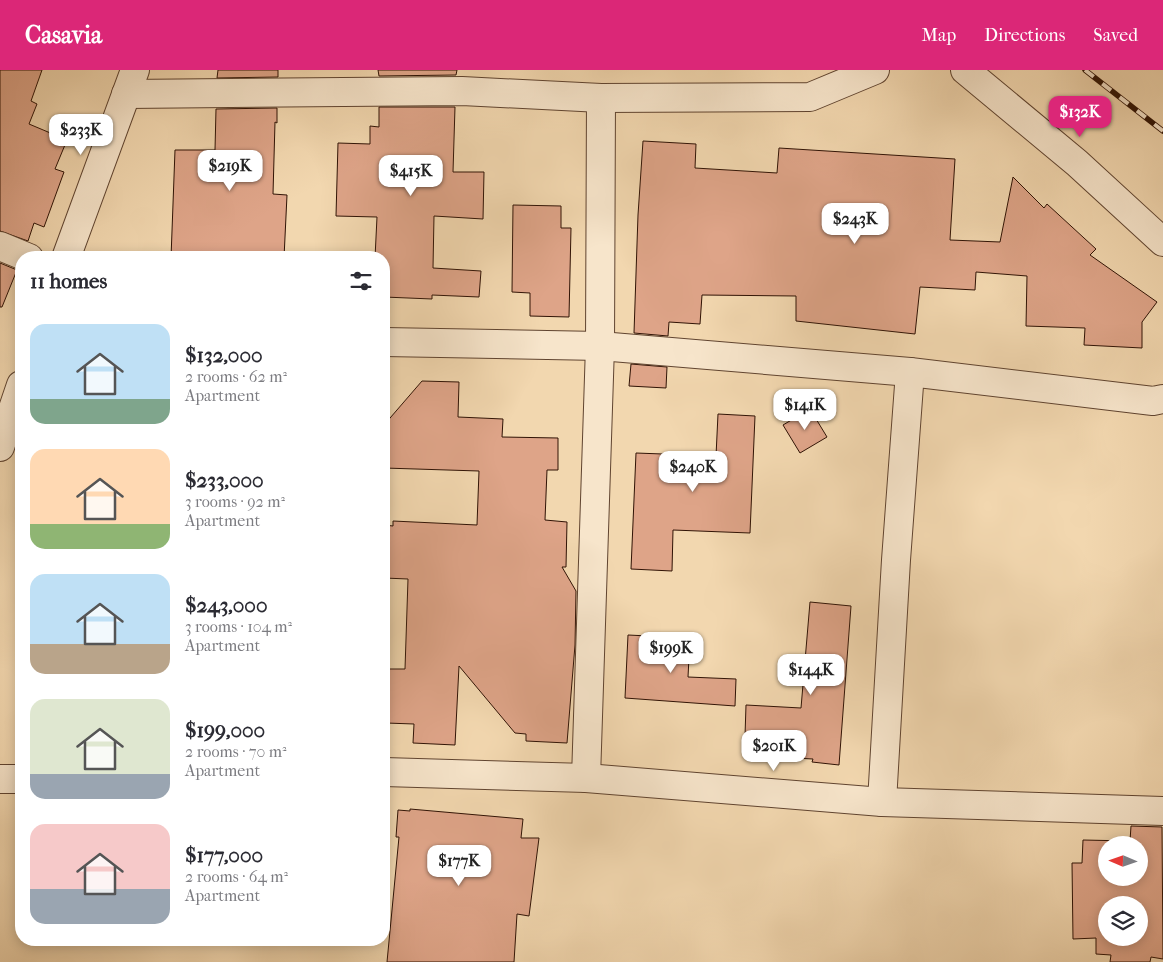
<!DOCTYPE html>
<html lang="en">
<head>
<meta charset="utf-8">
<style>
  body { margin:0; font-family:"IM FELL French Canon",serif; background:#f2f2f3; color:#2b2b33; height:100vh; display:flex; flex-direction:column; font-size:19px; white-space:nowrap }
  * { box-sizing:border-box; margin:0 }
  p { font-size:16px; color:#7c7c81 }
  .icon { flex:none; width:28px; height:28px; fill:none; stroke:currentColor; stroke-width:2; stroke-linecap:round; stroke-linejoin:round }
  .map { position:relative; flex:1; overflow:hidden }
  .details { position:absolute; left:15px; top:181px; width:375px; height:695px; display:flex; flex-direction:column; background:#fff; border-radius:20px; box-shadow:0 2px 12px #0003 }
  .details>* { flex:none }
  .needle { width:32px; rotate:272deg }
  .tools { position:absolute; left:1098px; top:766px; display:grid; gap:10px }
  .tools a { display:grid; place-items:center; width:50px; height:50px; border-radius:50%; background:#fff; box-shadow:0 2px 12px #0003; font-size:25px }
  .price { position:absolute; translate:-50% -42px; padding:0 11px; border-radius:10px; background:#fff; color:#222; font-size:16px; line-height:32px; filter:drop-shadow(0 1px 2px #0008) }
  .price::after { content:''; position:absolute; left:50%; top:30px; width:15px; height:11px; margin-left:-8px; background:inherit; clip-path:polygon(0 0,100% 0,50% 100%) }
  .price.current { background:#db2777; color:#fff }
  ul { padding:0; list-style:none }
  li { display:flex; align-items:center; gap:15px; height:125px; padding:0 15px }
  li span { display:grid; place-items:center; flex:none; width:140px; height:100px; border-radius:15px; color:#555 }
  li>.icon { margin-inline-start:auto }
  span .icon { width:60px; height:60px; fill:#fffc; stroke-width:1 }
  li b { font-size:21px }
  h2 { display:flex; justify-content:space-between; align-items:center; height:60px; padding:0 15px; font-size:21px }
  header { display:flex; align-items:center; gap:30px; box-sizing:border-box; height:70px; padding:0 25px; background:#db2777; color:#fff }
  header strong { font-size:24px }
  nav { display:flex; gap:28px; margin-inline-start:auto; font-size:18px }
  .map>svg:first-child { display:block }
</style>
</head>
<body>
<header>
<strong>Casavia</strong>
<nav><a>Map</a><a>Directions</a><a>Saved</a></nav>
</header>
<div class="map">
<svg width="1163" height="892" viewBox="0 0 1163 892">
  <rect width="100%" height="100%" fill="#f2d7af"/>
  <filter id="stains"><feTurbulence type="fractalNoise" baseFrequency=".004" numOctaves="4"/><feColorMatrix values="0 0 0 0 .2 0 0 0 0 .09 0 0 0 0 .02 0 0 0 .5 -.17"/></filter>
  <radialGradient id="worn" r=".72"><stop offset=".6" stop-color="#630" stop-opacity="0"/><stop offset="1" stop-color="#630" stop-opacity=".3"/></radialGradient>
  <g fill="#dea488" stroke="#301305" fill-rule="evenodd">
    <path d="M0,0h42l-11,31 6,3 -8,20 38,16 -12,29 9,3 -20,55 -10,-4 -6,18 -28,-10z"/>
    <path d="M218,0h60v7l-61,1z"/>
    <path d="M378,0h79l-1,5 -77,1z"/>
    <path d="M379,37h76l-2,65h31l-1,47 -49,-3 -1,52 48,3 -2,26 -47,-2v4l-48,-2v-39h-9l2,-41 -41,-1 2,-73 32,1v-18l9,1z"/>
    <path d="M277,38v15l-2,-1 -2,72 14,1 -3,63h-113l4,-108h40l1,-41z"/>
    <path d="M643,71l53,3 -1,24 82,5 2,-25 176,11 -5,81 50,2 13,-65 31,31 3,-4 49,45 -6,6 67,47 -15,20v26l-58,-3 1,-17 -59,-2 1,-50 -51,-4 -1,18 -55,-3 -5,47 -119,-13v-25l-94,-1 -2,29 -31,-2 -1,14 -34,-3 4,-118z"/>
    <path d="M513,135l48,1v22h10l-2,89 -39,-1v-23l-18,-1z"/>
    <path d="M0,193l17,7 -15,37h-2z"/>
    <path d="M631,294l36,3 -1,21 -37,-2z"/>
    <path d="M422,311l37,1 -1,35 45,2 -1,18 56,1v32h-11l-2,50 22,2 -1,45h-4l14,24 -1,54 -8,98 -41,-2v-7l-11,-1 -56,-67 -4,79 -42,-2 1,-19 -28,-1 1,-54h18l3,-90 -24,-1v-53l9,1v-5l84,4 2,-54 -95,-3v-43z"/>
    <path d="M810,339l17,28 -27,16 -17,-28z"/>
    <path d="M718,344l37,2 -5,117 -77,-3 -1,41 -41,-2 5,-116 80,3z"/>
    <path d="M810,532l41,4 -12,159 -27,-3 1,-3 -56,-3 1,-19 -13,-1 1,-31 55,3z"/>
    <path d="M628,565l62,3 -2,39 48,2 -1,27 -110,-8z"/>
    <path d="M410,739l113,10 -2,19h18l-10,78 -12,-2 -3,48h-127l12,-125h-3l2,-27 12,1z"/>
    <path d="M1131,756l31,1 1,132 -12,-2 -1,5h-40l1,-7 -15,-1v-16l-23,1 -1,-76h10l1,-23 47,1zM1106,775h33v33h-33zM1106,835h33v33h-33z"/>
  </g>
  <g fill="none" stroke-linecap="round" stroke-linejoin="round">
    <defs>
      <g id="street">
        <path d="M965,0l112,93 86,79"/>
        <path d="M126,24l336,-3 139,7 209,-1 65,-27"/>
        <path d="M0,176l29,12"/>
        <path d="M66,188l69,-188"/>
        <path d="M384,272l216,4 310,26 243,29 10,-2"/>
        <path d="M0,377l21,-62"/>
        <path d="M384,702l202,6 296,24 281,9"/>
        <path d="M586,708l14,-432 1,-248"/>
        <path d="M0,709h21"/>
        <path d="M882,732l14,-242 14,-188"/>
      </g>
    </defs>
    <use href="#street" stroke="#604430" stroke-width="30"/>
    <use href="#street" stroke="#f7e5cb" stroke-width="28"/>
    <defs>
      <path id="rail" d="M1085,0l78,61"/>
    </defs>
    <use href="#rail" stroke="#301305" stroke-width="5.5"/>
    <use href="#rail" stroke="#f7e5cb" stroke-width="4" stroke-dasharray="11" stroke-linecap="butt"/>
  </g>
  <rect width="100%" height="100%" filter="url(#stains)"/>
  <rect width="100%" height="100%" fill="url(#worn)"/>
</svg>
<div class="tools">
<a><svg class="needle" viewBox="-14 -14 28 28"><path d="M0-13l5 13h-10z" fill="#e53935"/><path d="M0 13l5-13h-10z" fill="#7c7c81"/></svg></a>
<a><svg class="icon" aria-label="layers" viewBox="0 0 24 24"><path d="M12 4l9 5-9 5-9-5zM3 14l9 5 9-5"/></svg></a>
</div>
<b class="price current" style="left:1080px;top:68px">$132K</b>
<b class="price" style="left:81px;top:86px">$233K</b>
<b class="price" style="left:230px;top:122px">$219K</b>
<b class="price" style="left:411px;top:127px">$415K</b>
<b class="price" style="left:855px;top:175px">$243K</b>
<b class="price" style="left:805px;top:361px">$141K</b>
<b class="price" style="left:693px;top:423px">$240K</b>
<b class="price" style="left:671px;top:604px">$199K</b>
<b class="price" style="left:811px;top:626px">$144K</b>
<b class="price" style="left:774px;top:702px">$201K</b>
<b class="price" style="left:459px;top:817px">$177K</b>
<section class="details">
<h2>11 homes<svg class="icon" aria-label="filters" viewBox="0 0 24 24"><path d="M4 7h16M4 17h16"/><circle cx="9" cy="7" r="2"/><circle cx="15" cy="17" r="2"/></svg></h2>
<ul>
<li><span style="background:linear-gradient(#bfe0f5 75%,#7fa58c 0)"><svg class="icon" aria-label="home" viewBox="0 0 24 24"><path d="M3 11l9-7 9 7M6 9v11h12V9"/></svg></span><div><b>$132,000</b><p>2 rooms · 62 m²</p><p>Apartment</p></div></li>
<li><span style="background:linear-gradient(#ffd9b3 75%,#8fb573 0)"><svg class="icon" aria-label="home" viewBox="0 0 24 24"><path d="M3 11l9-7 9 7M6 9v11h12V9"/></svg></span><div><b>$233,000</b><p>3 rooms · 92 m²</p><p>Apartment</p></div></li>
<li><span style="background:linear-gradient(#bfe0f5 70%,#b9a48a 0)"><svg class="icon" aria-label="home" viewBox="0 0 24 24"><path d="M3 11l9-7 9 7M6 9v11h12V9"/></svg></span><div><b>$243,000</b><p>3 rooms · 104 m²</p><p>Apartment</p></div></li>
<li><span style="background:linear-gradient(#dfe7d0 75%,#9aa5b1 0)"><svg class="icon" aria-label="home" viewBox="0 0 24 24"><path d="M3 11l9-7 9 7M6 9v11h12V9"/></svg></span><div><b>$199,000</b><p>2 rooms · 70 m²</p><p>Apartment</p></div></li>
<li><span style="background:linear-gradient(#f6c9c9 65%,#9aa5b1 0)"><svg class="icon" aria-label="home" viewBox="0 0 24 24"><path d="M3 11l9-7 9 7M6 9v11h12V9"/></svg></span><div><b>$177,000</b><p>2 rooms · 64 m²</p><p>Apartment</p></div></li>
</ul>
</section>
</div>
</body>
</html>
